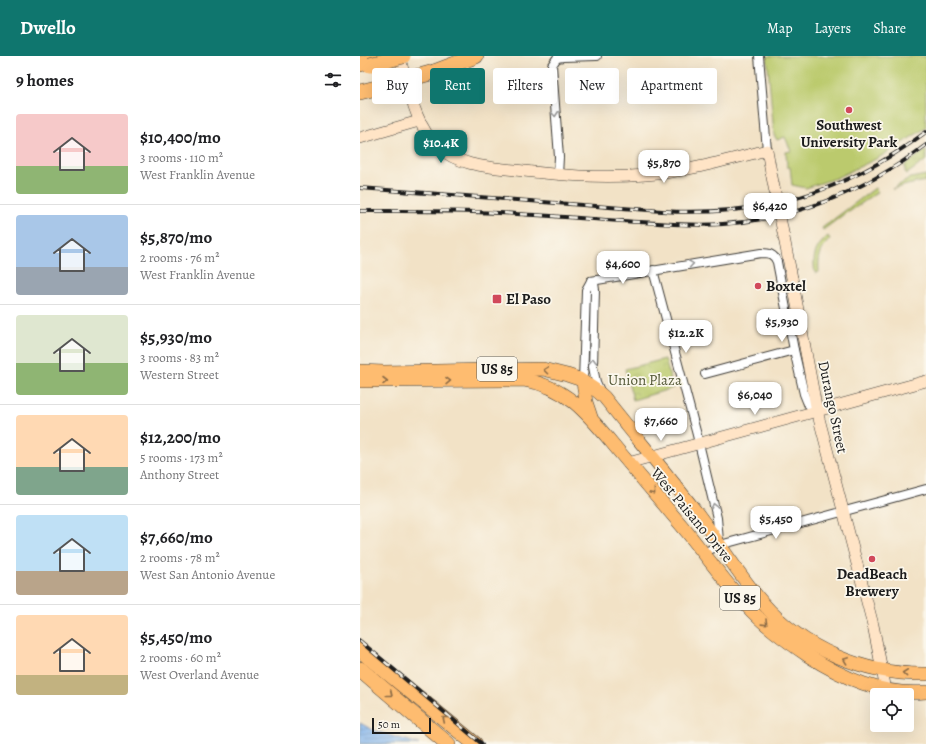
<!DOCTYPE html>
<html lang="en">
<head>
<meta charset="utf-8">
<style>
  body { margin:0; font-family:Alegreya,serif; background:#f2f2f2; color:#202124; height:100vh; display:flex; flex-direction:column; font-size:15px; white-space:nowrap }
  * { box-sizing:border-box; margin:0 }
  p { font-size:13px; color:#757577 }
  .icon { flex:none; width:22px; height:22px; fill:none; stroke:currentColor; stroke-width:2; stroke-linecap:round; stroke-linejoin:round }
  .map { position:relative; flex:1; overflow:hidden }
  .details { display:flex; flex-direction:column; background:#fff; width:360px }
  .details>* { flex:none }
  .top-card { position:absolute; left:12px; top:12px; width:380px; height:36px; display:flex; gap:8px }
  .buttons { position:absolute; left:510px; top:632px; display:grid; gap:8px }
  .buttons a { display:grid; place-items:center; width:44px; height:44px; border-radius:4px; background:#fff; box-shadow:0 4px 16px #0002; font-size:20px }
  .scale { position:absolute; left:12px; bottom:10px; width:59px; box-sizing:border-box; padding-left:4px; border:2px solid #1c1c1c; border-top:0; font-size:11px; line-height:14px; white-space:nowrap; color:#1c1c1c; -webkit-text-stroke:3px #fbf7ec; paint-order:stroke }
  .price { position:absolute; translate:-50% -34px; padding:0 9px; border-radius:8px; background:#fff; color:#222; font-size:13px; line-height:26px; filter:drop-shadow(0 1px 2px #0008) }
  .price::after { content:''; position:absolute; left:50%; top:24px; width:12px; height:9px; margin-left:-6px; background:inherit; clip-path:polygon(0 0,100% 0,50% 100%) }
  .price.selected { background:#0f766e; color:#fff }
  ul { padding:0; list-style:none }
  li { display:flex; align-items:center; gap:12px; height:100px; padding:0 16px }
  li+li { border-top:1px solid #e0e0e0 }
  li span { display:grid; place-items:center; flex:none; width:112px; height:80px; border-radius:4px; color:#555 }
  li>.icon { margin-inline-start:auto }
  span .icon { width:48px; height:48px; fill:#fffc; stroke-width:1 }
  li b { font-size:17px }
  h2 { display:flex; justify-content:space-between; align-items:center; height:48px; padding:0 16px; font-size:17px }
  .pill { padding:0 14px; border-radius:4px; background:#fff; box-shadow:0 4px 16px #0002; font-size:14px; line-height:36px }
  .pill.selected { background:#0f766e; color:#fff }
  header { display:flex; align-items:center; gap:24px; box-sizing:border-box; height:56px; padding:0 20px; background:#0f766e; color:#fff }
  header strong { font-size:19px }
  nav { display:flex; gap:22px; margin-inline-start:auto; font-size:14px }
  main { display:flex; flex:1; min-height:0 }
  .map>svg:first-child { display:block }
</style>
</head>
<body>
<header>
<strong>Dwello</strong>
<nav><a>Map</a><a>Layers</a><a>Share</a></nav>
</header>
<main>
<section class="details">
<h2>9 homes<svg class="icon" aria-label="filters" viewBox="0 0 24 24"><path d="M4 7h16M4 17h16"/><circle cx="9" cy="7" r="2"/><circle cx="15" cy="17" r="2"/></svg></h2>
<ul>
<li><span style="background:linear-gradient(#f6c9c9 65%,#8fb573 0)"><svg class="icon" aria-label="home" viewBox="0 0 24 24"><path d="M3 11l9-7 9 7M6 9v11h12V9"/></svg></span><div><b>$10,400/mo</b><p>3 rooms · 110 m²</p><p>West Franklin Avenue</p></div></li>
<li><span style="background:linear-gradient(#a9c7e8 65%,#9aa5b1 0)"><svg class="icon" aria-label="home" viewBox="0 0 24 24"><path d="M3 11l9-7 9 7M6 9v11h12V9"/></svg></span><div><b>$5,870/mo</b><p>2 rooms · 76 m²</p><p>West Franklin Avenue</p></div></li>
<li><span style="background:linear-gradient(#dfe7d0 60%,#8fb573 0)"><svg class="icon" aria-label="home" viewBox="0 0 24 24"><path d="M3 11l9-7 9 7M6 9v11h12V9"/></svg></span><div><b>$5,930/mo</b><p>3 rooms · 83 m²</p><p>Western Street</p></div></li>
<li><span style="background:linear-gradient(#ffd9b3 65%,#7fa58c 0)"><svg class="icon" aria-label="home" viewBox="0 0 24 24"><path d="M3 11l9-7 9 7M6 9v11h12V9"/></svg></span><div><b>$12,200/mo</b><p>5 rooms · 173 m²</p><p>Anthony Street</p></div></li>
<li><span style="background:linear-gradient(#bfe0f5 70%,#b9a48a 0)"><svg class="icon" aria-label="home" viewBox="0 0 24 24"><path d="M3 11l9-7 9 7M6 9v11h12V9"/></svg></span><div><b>$7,660/mo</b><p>2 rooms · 78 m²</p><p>West San Antonio Avenue</p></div></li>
<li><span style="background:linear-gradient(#ffd9b3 75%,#c2b280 0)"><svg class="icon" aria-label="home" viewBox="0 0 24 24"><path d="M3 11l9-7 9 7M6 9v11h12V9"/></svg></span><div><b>$5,450/mo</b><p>2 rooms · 60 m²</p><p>West Overland Avenue</p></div></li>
</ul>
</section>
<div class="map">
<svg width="566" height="688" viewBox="0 0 566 688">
  <defs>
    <pattern id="grass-tufts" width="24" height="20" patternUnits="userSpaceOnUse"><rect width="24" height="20" fill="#bbca6d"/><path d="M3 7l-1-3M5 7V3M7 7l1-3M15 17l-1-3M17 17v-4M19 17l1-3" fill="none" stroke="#a0ad5e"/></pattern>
    <pattern id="park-crowns" width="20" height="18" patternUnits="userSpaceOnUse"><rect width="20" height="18" fill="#bbca6d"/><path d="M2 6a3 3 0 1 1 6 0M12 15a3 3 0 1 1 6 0" fill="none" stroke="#a0ad5e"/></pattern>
    <pattern id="water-rules" width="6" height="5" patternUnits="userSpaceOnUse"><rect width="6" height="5" fill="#7eb1eb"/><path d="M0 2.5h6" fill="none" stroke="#668fbe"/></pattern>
  </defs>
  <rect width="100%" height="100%" fill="#fbf7ec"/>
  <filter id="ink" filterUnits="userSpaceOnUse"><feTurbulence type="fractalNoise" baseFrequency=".025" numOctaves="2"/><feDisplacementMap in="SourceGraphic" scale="8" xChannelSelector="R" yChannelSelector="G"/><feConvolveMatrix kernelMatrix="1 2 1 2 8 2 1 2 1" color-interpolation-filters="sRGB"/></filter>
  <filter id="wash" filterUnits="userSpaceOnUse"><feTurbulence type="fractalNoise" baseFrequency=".012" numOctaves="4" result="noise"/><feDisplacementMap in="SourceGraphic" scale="16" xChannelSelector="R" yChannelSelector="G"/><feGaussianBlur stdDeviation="0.9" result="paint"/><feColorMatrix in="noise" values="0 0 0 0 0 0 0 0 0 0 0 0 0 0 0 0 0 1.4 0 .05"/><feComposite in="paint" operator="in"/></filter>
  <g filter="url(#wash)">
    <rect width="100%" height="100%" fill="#f2e2c6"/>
    <g fill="url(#grass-tufts)" stroke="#6c7344">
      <path d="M566,94v10l-19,14 -2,-2v-7z"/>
      <path d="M566,119v6l-19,4 -14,4h-1l19,-11z"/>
      <path d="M515,132l3,4 -29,20h-2l-24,18 -1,-2z"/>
      <path d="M468,180l2,3c-10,10 -12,20 -11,33l-4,1c-3,-16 0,-26 13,-37z"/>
    </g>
    <path fill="url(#park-crowns)" stroke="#6c7344" d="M305,303l8,29 -40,12 -8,-31z"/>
    <path fill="#bbca6d" stroke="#6c7344" d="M407,0h159v72l-48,30 -42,20 -30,10 -14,-3 -2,-18h-3l-1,-15 5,-1 -6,-14 -8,3 -3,-5z"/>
    <path fill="url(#water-rules)" stroke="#4d6684" d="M0,667l15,8 44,13h-59z"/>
  </g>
  <g filter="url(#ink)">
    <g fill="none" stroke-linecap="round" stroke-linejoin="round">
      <defs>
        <g id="street">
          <path d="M399,0l8,94"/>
          <path d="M198,119l1,-18 -7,-92 5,-7 6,-1 34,-1"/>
          <path d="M293,214l44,165 20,83 2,23"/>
          <path d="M231,225l170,-28c8,0 13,1 16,9l17,88 10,44 4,10 9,7"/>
          <path d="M231,225l3,2 1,7 -2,77 3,15 5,11"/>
          <path d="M345,318l89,-24"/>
          <path d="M223,326l3,-92 5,-9"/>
          <path d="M343,497l17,-8 206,-56"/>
        </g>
        <g id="secondary">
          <path d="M39,0c9,28 16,71 39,91 21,19 50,20 77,23 43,5 86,9 130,5 41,-3 82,-15 122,-25l4,22"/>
          <path d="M0,82l59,-17"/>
          <path d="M432,222l25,133 56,214 13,65"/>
          <path d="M268,407l298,-82"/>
        </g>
        <g id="primary">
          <path d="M0,315l24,1 159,-3 24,6 12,4 18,12 7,6c31,39 63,77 93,116 22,29 41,61 65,89 40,47 103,73 164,72"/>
          <path d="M0,325l164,-1c47,7 69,41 98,75 22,26 43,51 65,77 19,24 38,50 59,73 18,20 39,35 61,50 36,23 75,41 119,37"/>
          <path d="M223,326l3,20 5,15"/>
        </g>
        <g id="highway">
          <path d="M0,8l23,-7"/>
          <path d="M74,16l42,-16"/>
          <path d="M0,36l16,-4"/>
          <path d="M0,594l115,94"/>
          <path d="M0,613l88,75"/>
        </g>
      </defs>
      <use href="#street" stroke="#3c3a36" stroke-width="10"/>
      <use href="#secondary" stroke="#3c3a36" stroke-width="12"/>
      <use href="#primary" stroke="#3c3a36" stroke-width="14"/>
      <use href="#highway" stroke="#3c3a36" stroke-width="16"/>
      <use href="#street" stroke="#fff" stroke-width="8"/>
      <use href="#secondary" stroke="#ffe4c6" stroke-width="11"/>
      <use href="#primary" stroke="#febc70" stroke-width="13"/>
      <use href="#highway" stroke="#febc70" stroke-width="15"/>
      <defs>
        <g id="rail">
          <path d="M0,132l302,23c102,6 182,-18 264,-79"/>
          <path d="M0,155c52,0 105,-1 157,3 41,2 81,6 121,8 29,2 57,4 85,2 74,-5 144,-34 203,-79"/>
          <path d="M0,585l122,103"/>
        </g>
      </defs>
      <use href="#rail" stroke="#1c1c1c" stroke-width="4"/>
      <use href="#rail" stroke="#fbf7ec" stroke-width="2.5" stroke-dasharray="8" stroke-linecap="butt"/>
      <defs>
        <path id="secondary-bridge" d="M411,116l21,106"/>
        <g id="highway-bridge">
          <path d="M10,9l33,-9"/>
          <path d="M16,32l58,-16"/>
        </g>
      </defs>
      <use href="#secondary-bridge" stroke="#3c3a36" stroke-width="12" stroke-linecap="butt"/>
      <use href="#highway-bridge" stroke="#3c3a36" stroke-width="16" stroke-linecap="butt"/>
      <use href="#secondary-bridge" stroke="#ffe4c6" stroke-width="11"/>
      <use href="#highway-bridge" stroke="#febc70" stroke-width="15"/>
    </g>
    <defs><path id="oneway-chevron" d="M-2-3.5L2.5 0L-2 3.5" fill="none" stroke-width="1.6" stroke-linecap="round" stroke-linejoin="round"/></defs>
    <g stroke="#999">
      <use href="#oneway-chevron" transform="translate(195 58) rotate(85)"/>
      <use href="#oneway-chevron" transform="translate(331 208) rotate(-9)"/>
      <use href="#oneway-chevron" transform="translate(233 305) rotate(-89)"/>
      <use href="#oneway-chevron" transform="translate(354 450) rotate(-103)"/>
    </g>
    <g stroke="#8d6c46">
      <use href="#oneway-chevron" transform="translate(186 314) rotate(-173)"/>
      <use href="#oneway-chevron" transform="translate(25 325)"/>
      <use href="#oneway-chevron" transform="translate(88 325) rotate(-1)"/>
      <use href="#oneway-chevron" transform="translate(293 436) rotate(50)"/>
      <use href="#oneway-chevron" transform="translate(405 567) rotate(44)"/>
      <use href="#oneway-chevron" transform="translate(486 604) rotate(-160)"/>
      <use href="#oneway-chevron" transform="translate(545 617) rotate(-174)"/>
      <use href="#oneway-chevron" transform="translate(30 638) rotate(39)"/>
      <use href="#oneway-chevron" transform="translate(85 663) rotate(-141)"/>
    </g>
  </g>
  <g fill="#d1495b" stroke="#fbf7ec" stroke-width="1.5">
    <circle cx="489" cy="54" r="4"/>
    <circle cx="398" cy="230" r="4"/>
    <rect x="132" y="238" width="10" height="10" rx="2"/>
    <circle cx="512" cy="503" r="4"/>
  </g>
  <g text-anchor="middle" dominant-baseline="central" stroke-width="3.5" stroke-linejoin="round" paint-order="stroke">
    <g fill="#fbf7ec" stroke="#5f5e5a" stroke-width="1">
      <rect x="117" y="301" width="40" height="24" rx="3"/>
      <rect x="360" y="530" width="40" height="24" rx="3"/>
    </g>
    <g font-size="14" font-weight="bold" fill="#1c1c1c">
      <text x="137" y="313">US 85</text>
      <text x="380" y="542">US 85</text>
    </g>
    <g font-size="15" font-weight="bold" fill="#1c1c1c" stroke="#fbf7ec">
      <text x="489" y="69">Southwest<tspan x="489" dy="17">University Park</tspan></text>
      <text x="406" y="230" text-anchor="start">Boxtel</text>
      <text x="146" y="243" text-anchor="start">El Paso</text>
      <text x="512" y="518">DeadBeach<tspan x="512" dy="17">Brewery</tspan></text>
    </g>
    <g font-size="15" fill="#545938" stroke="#fbf7ec">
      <text x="285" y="324">Union Plaza</text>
    </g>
    <g font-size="15" fill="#1c1c1c" stroke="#fbf7ec">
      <text transform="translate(473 351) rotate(78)">Durango Street</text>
      <text transform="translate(332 459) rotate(50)">West Paisano Drive</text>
    </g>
  </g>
</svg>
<div class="buttons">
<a><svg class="icon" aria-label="locate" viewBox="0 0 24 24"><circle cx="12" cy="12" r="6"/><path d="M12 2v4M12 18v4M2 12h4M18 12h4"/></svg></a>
</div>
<div class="scale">50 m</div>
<b class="price selected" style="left:81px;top:108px">$10.4K</b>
<b class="price" style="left:304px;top:128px">$5,870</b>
<b class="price" style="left:410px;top:171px">$6,420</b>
<b class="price" style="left:263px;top:229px">$4,600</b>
<b class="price" style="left:422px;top:287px">$5,930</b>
<b class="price" style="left:326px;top:298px">$12.2K</b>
<b class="price" style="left:395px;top:360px">$6,040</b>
<b class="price" style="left:301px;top:386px">$7,660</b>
<b class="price" style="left:416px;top:484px">$5,450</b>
<div class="top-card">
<a class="pill">Buy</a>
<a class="pill selected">Rent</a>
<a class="pill">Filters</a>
<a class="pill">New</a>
<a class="pill">Apartment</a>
</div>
</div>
</main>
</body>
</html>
